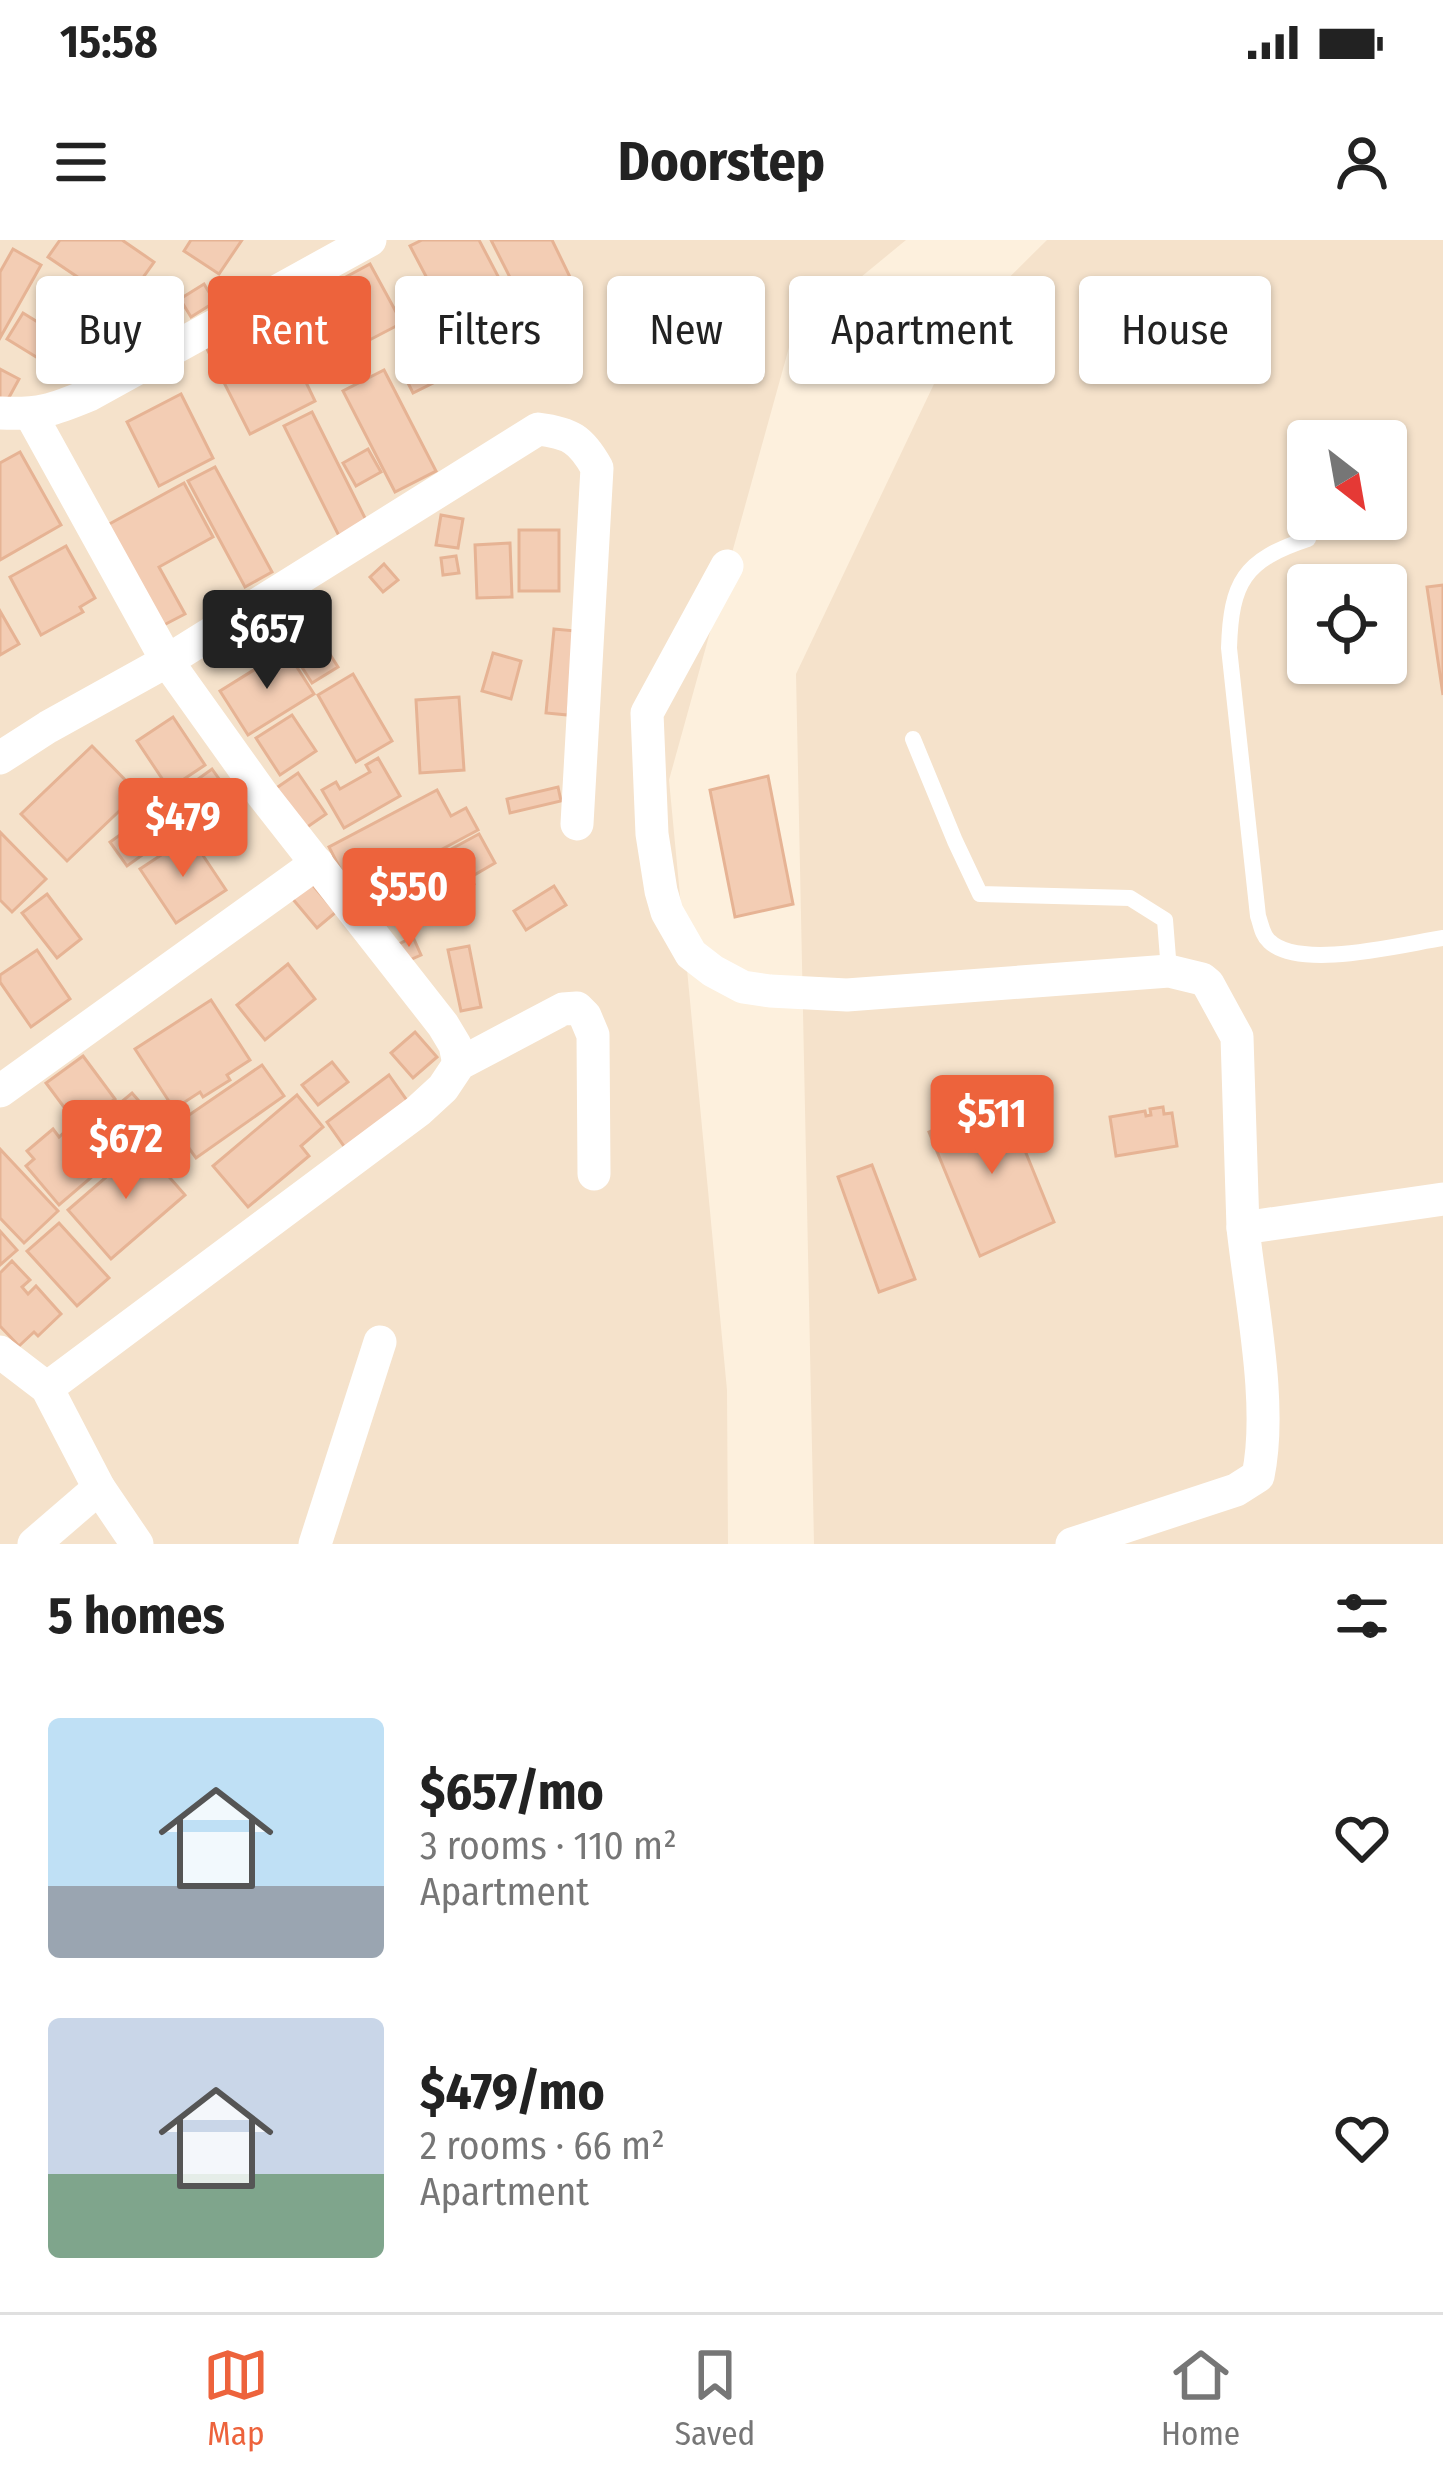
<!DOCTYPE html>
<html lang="en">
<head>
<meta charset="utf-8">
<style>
  body { margin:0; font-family:"Fira Sans Condensed",sans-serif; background:#f2f2f2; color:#222; height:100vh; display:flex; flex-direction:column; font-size:45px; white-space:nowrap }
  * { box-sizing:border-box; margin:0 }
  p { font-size:39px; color:#767676 }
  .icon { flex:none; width:66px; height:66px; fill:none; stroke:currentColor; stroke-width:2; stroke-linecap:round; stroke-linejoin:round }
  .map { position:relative; height:1304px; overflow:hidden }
  .drawer { display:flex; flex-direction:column; background:#fff; flex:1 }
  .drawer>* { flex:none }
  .hud { position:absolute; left:36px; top:36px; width:1371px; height:108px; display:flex; gap:24px }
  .needle { width:78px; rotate:149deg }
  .tools { position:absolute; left:1287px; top:180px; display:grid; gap:24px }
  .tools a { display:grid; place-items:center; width:120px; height:120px; border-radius:12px; background:#fff; box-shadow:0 3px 9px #0004; font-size:60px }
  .price { position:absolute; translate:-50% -102px; padding:0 27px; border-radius:12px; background:#ed633c; color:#fff; font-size:39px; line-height:78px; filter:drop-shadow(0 3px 6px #0008) }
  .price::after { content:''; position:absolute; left:50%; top:72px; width:36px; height:27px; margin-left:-18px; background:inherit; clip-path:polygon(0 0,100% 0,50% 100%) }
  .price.current { background:#222; color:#fff }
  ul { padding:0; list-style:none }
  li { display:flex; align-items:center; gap:36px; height:300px; padding:0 48px }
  li span { display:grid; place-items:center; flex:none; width:336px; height:240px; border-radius:12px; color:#555 }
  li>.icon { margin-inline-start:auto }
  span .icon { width:144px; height:144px; fill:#fffc; stroke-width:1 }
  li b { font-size:51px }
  h2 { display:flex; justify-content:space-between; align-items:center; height:144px; padding:0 48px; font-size:51px }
  .pill { padding:0 42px; border-radius:12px; background:#fff; box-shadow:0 3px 9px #0004; font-size:42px; line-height:108px }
  .pill.current { background:#ed633c; color:#fff }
  .status { display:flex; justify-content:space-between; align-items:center; height:84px; padding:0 60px; background:#fff; direction:ltr }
  .status svg { height:33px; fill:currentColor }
  header { display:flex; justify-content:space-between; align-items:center; height:156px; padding:0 48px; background:#fff; font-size:54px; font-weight:700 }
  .menu { display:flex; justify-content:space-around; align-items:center; height:168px; border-top:3px solid #e0e0e0; background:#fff; font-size:33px; color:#767676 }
  .menu a { display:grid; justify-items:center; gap:6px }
  .menu .current { color:#ed633c }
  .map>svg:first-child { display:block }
</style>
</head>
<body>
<div class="status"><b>15:58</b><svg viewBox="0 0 49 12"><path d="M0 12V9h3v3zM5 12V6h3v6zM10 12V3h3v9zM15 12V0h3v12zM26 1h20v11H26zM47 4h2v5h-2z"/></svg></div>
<header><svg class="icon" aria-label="menu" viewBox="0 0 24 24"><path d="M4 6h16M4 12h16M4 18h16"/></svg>Doorstep<svg class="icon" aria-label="person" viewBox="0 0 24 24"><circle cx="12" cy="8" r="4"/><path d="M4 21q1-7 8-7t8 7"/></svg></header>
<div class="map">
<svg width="1443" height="1304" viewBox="0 0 1443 1304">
  <rect width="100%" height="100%" fill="#fdf0dd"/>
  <g fill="#f5e2cb" fill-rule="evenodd">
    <path d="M0,0h906l-113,93 -124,447 58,610 1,154h-728z"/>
    <path d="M1047,0h396v1304h-629l-18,-870 167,-351zM1308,201h78v78h-78zM1308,345h78v78h-78z"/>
  </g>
  <g fill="#f3cdb4" stroke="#e6b394" stroke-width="3">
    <path d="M60,0h62l32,22 -32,45 -74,-50z"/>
    <path d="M191,0h51l-23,34 -35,-23z"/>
    <path d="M422,0h57l54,103 -56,30 -67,-127z"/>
    <path d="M491,0h61l18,37 -48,24z"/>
    <path d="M13,9l28,16 -41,73v-66z"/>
    <path d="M370,24l32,59 -67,35 -32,-58z"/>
    <path d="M204,44l11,18 -24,15 -11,-18z"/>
    <path d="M709,45l23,23 -32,32 -23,-24z"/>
    <path d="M23,73l52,32 -16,26 -52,-32z"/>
    <path d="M273,76l14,27 -9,4 16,33 9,-4 12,25 -65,33 -43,-85z"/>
    <path d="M89,96l16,14 -13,15 -16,-14z"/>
    <path d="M442,101l15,30 -44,22 -15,-30z"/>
    <path d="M0,129l19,10 -12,22 -7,-3z"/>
    <path d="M384,130l52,101 -41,21 -52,-101z"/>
    <path d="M181,154l32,64 -54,28 -32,-64z"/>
    <path d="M312,172l55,110 -28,14 -55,-110z"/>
    <path d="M368,209l13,23 -25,14 -13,-23z"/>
    <path d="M20,212l41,73 -61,35v-97z"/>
    <path d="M215,227l57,105 -27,15 -57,-106z"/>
    <path d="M184,243l29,54 -54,30 26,47 -27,14 -56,-100z"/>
    <path d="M441,275l22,4 -5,29 -22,-3z"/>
    <rect x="519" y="290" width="40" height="61"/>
    <path d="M510,303l2,54 -35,1 -2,-53z"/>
    <path d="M66,306l29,52 -15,9 3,5 -42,23 -31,-58z"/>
    <path d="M456,316l3,17 -16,2 -2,-17z"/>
    <path d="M384,324l14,16 -15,12 -13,-15z"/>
    <path d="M1443,345v110l-16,-108z"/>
    <path d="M296,361l42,66 -26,16 -42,-66z"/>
    <path d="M0,371l19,33 -19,11z"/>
    <path d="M554,389l22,2 -8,84 -22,-2z"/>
    <path d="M286,410l28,44 -66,41 -28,-44z"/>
    <path d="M493,413l28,8 -10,38 -29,-8z"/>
    <path d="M353,434l39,67 -36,21 -38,-67z"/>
    <path d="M459,457l5,73 -44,3 -4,-73z"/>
    <path d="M292,475l24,36 -36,24 -24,-37z"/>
    <path d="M173,477l32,48 -36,24 -32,-48z"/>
    <path d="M92,506l46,47 -71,68 -46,-47z"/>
    <path d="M378,518l22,38 -56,32 -22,-38 14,-8 4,7 30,-17 -4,-7z"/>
    <path d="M212,529l17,24 -102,73 -17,-24z"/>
    <path d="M298,533l28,41 -23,16 -28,-41z"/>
    <path d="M768,536l25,128 -58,13 -25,-127z"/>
    <path d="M558,547l3,14 -51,12 -3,-14z"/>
    <path d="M437,550l14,26 15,-8 12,22 -124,66 -25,-49z"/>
    <path d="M0,592l46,47 -34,33 -12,-12z"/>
    <path d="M479,594l16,29 -24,14 3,7 -42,23 -6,-10 -42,22 -14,-26z"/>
    <path d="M190,596l36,54 -50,33 -36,-54z"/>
    <path d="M310,642l26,30 -19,16 -26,-31z"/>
    <path d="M554,646l12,19 -40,25 -12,-19z"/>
    <path d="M47,654l34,45 -24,19 -35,-45z"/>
    <path d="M413,697l8,18 -16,7 -8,-17z"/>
    <path d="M469,706l12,61 -20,4 -13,-61z"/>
    <path d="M37,710l33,49 -39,28 -31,-45v-7z"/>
    <path d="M288,724l27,35 -50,41 -28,-35z"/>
    <path d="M211,760l39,60 -23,15 3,5 -27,17 -3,-5 -26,17 -39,-60z"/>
    <path d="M415,792l22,25 -24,21 -22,-25z"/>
    <path d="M83,816l32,43 -37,27 -32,-43z"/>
    <path d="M332,822l16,20 -30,23 -16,-20z"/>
    <path d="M262,825l22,31 -88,62 -23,-32z"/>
    <path d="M389,835l19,27 -62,47 -19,-27z"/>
    <path d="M132,853l27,31 -50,41 -26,-31z"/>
    <path d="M297,855l26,32 -22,19 8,10 -61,51 -35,-41z"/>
    <path d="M1004,859l50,123 -74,34 -51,-124z"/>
    <path d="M1163,867l1,7 8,-1 5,33 -61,10 -6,-39 35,-6 1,5 5,-1 -1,-6z"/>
    <path d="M53,889l6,8 9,-8 33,40 -42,36 -33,-39 8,-7 -7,-8z"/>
    <path d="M142,906l43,49 -74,64 -43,-49z"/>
    <path d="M0,909l58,62 -34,32 -24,-25z"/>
    <path d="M872,925l43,114 -36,13 -41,-115z"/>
    <path d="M59,983l50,55 -32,28 -50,-55z"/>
    <path d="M0,991l17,19 -17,15z"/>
    <path d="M12,1021l18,19 -8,7 6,7 8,-8 25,28 -23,22 -4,-4 -15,14 -19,-20v-53z"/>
  </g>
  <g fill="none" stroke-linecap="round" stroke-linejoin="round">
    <g stroke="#fff" stroke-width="16">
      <path d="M1308,299c-64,21 -77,43 -79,109l29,268c3,8 4,19 11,25 30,30 134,3 174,-3"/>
      <path d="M913,499l42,102 25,53 150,4 35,22 4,51"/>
    </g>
    <g stroke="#fff" stroke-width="33">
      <path d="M0,173c39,2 53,-3 89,-18l281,-155"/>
      <path d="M31,175l136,246 95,133 181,231 12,20 4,19"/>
      <path d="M727,326l-80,147 5,121 9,57 6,21 24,42 22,17 30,16 27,4 77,4 322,-24 33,8 6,5 29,53 6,191 200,-29"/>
      <path d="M0,518l48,-31 119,-66 371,-232c32,4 43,10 59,39l-20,356"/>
      <path d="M0,851l317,-228"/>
      <path d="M0,1112l47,36 52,100 38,56"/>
      <path d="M47,1148l371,-277 25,-23 16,-24 104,-55 14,-1 8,8 8,19 1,139"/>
      <path d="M34,1304l65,-56"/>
      <path d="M315,1304l65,-202"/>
      <path d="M1072,1304l164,-54 22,-14c15,-71 -7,-174 -15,-248"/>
    </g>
  </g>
</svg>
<div class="tools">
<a><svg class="needle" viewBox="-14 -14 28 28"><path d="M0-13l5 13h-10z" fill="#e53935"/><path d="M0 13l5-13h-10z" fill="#767676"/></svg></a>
<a><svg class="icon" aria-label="locate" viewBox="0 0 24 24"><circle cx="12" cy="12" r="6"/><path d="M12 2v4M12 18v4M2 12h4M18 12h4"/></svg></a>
</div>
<b class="price current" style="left:267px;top:452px">$657</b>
<b class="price" style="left:183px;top:640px">$479</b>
<b class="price" style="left:409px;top:710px">$550</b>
<b class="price" style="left:992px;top:937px">$511</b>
<b class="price" style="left:126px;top:962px">$672</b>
<div class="hud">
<a class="pill">Buy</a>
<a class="pill current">Rent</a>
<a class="pill">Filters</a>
<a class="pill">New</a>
<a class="pill">Apartment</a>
<a class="pill">House</a>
</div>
</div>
<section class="drawer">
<h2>5 homes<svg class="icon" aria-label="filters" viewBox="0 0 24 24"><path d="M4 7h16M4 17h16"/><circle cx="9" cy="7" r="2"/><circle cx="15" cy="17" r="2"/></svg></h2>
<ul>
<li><span style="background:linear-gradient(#bfe0f5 70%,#9aa5b1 0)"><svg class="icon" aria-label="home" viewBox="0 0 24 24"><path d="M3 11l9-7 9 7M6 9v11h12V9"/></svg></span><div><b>$657/mo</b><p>3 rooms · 110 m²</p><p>Apartment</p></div><svg class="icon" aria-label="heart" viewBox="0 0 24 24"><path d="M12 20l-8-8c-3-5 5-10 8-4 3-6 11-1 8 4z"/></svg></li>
<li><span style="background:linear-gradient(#c9d6e8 65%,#7fa58c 0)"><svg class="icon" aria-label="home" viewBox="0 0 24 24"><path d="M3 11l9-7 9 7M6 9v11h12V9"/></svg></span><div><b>$479/mo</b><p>2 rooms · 66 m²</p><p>Apartment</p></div><svg class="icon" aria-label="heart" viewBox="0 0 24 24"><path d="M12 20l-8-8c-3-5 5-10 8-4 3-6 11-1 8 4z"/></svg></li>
</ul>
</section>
<nav class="menu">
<a class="current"><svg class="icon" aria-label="map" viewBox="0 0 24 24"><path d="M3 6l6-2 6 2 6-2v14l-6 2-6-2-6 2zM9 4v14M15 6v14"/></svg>Map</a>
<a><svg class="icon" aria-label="saved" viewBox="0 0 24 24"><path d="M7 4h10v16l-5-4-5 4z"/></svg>Saved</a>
<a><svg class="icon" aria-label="home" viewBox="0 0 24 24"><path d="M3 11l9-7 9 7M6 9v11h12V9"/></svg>Home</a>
</nav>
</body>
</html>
